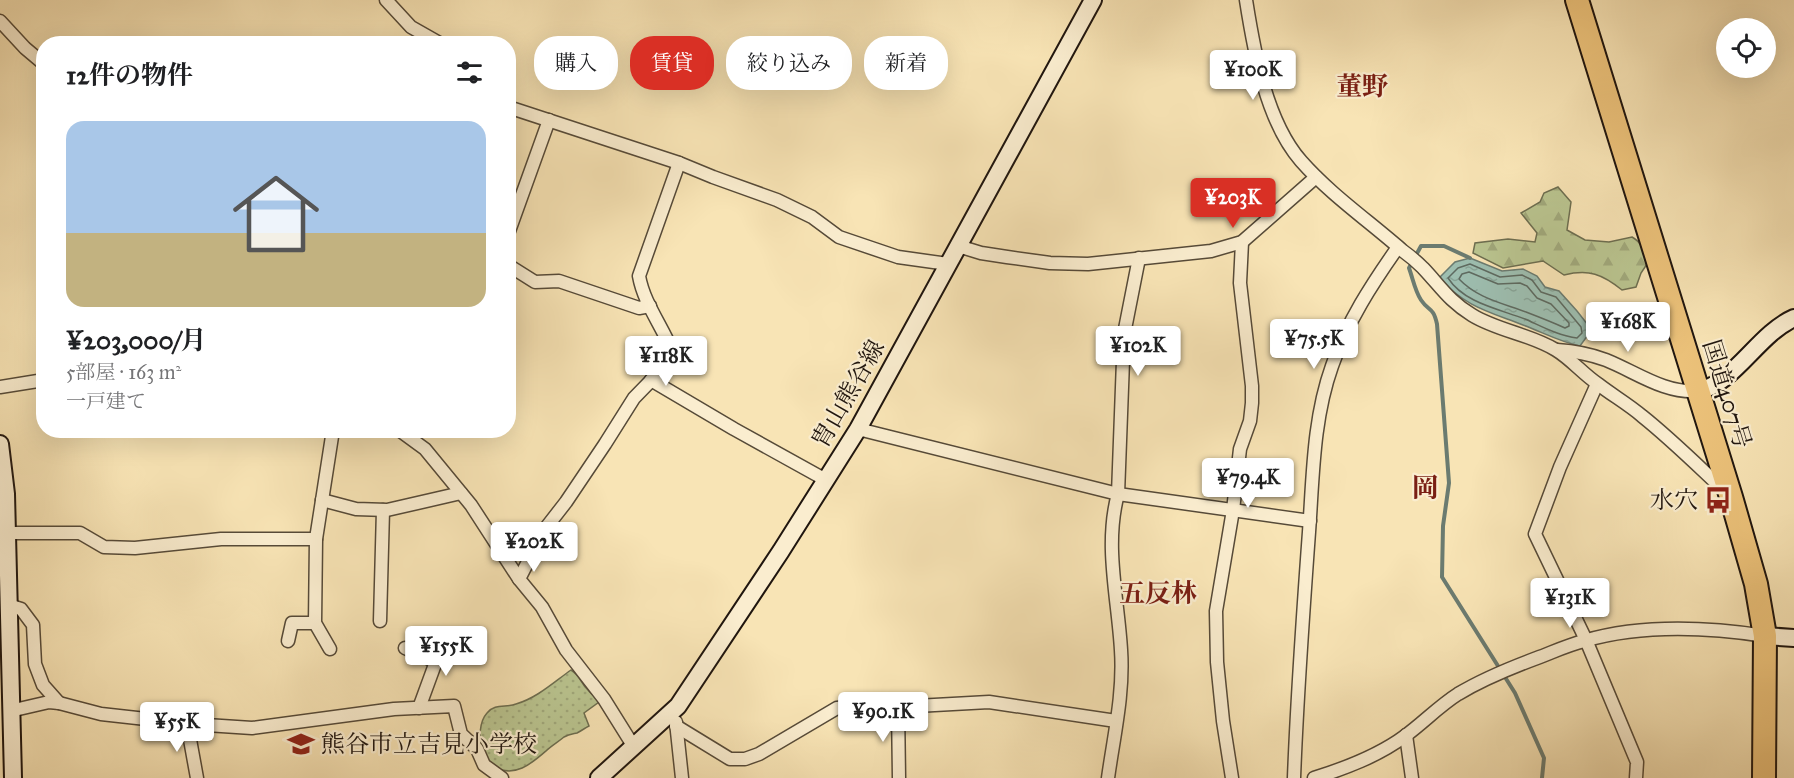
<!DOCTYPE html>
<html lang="ja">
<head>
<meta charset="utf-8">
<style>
  body { margin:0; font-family:"IM FELL Great Primer","Noto Serif JP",serif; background:#f2f2f2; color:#202124; height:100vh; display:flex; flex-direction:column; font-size:22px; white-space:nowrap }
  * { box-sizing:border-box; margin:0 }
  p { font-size:20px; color:#757577 }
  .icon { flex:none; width:33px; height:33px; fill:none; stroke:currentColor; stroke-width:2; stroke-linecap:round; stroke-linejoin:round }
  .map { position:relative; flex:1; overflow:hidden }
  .drawer { position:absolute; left:36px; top:36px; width:480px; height:402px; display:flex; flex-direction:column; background:#fff; border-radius:24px; box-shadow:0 6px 24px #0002 }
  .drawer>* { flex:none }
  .guide { position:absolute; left:534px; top:36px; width:570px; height:54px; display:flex; gap:12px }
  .controls { position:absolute; left:1716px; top:18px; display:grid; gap:12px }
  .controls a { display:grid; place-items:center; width:60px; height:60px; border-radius:50%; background:#fff; box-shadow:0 6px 24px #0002; font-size:30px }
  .price { position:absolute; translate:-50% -51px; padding:0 14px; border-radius:6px; background:#fff; color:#222; font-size:20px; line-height:39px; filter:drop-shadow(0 2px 3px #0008) }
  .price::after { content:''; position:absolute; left:50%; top:36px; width:18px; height:14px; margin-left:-9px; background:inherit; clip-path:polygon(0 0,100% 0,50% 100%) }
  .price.selected { background:#d93025; color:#fff }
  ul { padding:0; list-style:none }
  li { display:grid; align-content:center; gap:12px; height:318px; padding:0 30px }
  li+li { border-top:2px solid #e0e0e0 }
  li span { display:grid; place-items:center; height:186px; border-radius:18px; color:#555 }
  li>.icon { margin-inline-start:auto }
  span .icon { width:108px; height:108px; fill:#fffc; stroke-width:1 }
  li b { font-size:26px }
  h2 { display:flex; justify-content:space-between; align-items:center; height:72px; padding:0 30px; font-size:26px }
  .pill { padding:0 21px; border-radius:24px; background:#fff; box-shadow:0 6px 24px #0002; font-size:21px; line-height:54px }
  .pill.selected { background:#d93025; color:#fff }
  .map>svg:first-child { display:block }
</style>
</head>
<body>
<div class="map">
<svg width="1794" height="778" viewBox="0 0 1794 778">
  <defs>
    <pattern id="grass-dots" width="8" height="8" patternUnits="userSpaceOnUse" patternTransform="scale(1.5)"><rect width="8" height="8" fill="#bac590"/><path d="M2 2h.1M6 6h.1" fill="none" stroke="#a0a87b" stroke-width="1.8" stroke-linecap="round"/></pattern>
    <pattern id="forest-firs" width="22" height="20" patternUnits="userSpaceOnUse" patternTransform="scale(1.5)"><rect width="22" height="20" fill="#bac590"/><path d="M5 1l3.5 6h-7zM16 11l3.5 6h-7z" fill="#a0a87b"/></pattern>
    <pattern id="water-ripples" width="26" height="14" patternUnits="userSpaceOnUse" patternTransform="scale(1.5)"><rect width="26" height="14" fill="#9dbeb0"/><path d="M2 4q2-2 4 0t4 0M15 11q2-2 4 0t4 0" fill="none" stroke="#87a396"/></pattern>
  </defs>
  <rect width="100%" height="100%" fill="#f8e4b5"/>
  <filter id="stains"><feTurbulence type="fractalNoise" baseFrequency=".00333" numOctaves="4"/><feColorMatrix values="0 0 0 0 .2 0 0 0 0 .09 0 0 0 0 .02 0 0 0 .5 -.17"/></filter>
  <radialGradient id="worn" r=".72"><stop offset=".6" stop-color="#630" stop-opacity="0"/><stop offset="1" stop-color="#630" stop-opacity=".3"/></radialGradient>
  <path fill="url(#grass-dots)" stroke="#6d6e50" stroke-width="1.5" d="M571,670c10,6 9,13 17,20 4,5 8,7 11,12l-15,11 5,13c-4,2 -8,5 -12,7 -5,1 -8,1 -13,4 -6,5 -13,9 -18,14 -15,13 -31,27 -52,16 -7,-5 -10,-10 -12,-18 -3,-11 -3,-27 5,-36 8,-10 19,-5 29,-9 21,-6 38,-22 55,-34z"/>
  <path fill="url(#forest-firs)" stroke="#6d6e50" stroke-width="1.5" d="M1558,187l13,15 -4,28 18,10 24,2 23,-5c11,6 12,15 15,27l-6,9 -5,14 -14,3c-20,-16 -33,-21 -58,-15l-21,-14 -40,7 -30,-15 2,-10 33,-4 27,3 2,-9 -16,-20 19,-11 4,-9z"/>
  <path fill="url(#water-ripples)" stroke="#6b7b70" stroke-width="1.5" d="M1470,258l32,13 21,-2 14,7 8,11 14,4 18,20 11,14v10l-8,11c-20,-4 -38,-14 -57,-21 -36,-14 -57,-18 -84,-47l16,-16z"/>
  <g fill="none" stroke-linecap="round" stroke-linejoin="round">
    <g stroke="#5e6a60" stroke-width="1.5">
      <path d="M1470,264l30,13 22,-2 10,5 9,12 15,5 25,30 1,6 -5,5c-18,-2 -36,-12 -52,-19 -26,-10 -61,-16 -77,-41l10,-10z"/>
      <path d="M1469,272l29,12 22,-1 7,3 10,12 14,6 18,19v3l-4,2c-13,-6 -26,-11 -39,-16 -24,-9 -49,-14 -67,-33l3,-5z"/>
    </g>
    <path stroke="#6b7b70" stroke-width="4" d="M1470,258l-26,-12h-23l-12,22c4,11 6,23 12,32 8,12 12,6 16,24l12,159 -6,43 -1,51 73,116 29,65 -2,20"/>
    <defs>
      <g id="street">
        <path d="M386,0l25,27 30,17"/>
        <path d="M1246,0c8,51 20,121 55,161 30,34 68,60 102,90 7,5 14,11 20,17 18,19 26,33 49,47 26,16 58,19 84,35 15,9 27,24 42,34 14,11 30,20 44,32 29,23 56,50 84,76"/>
        <path d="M0,21l25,27 19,16"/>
        <path d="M508,107l171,56 34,14 64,23 35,17 27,20 59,20 50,7"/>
        <path d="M508,234l41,-114"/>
        <path d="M958,246l23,7 26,4 43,6 38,1 123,-13 31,-9 74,-65"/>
        <path d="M508,265l27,17 24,-1 80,27 11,-2"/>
        <path d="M1557,350c17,1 33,4 49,10 30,12 59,34 92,31"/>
        <path d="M651,380l83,49 92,51"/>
        <path d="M1597,384l-37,83 -25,67 51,106 51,122 -1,16"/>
        <path d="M0,387l44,-7"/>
        <path d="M858,429l260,65 192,27"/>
        <path d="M399,430l26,19 46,56 48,74 23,28 24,43 38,49 30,48"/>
        <path d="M322,500l34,9 31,1 74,-17"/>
        <path d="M7,533h73l24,14 31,1 86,-9h95l17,-109"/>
        <path d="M316,539l-1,84 15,26"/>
        <path d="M519,579l26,-50 21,-27 39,-58 29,-46 36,-37 3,-8c-10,-26 -29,-49 -34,-77l40,-113"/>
        <path d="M8,605l13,4 12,16 2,39 8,21 16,18"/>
        <path d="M380,621l3,-111"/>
        <path d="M288,641l4,-18h23"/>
        <path d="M405,648l31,14"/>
        <path d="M898,707l1,71"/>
        <path d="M419,708l26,-71"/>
        <path d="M10,711l39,-9 10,1 42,11 90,10 61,4 142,-19 60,-3 7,28 16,15 7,16 18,13"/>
        <path d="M676,722l6,56"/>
        <path d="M187,723l10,55"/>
        <path d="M676,726l54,33h15l14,-5 78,-46 28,-3 33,2 91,-5 127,19"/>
        <path d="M1406,735l6,43"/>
        <path d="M1108,778c6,-43 16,-85 13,-128 -3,-52 -17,-105 -3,-156l6,-160 15,-76"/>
        <path d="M1232,778l-9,-57 -6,-59 -1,-51 17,-101 7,-61 10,-28 2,-18v-17l-12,-103 2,-41"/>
        <path d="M1294,778c3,-82 9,-164 15,-246 4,-55 4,-113 23,-166 15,-44 40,-82 66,-119"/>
        <path d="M1314,778c32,-10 64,-22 91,-42 18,-13 34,-30 53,-42 25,-15 52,-26 79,-36 16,-6 31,-13 47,-17 58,-17 122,-14 181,-5"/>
      </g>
      <g id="secondary">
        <path d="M1698,391c36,-7 60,-57 96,-73"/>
        <path d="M0,444l6,50 7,284"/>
        <path d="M1765,636l29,2"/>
        <path d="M599,778l79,-72 103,-155 77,-122 235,-429"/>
      </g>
      <path id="highway" d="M1577,0l154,497 25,87 9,52 -1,142"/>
    </defs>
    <use href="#street" stroke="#564a38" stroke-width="15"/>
    <use href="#secondary" stroke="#20160f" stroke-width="20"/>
    <use href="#highway" stroke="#20160f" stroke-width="26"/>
    <use href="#street" stroke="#faedcf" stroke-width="12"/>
    <use href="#secondary" stroke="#faedcf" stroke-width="16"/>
    <use href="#highway" stroke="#ecc27a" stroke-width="22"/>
  </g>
  <defs>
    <symbol id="bus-bare" viewBox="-9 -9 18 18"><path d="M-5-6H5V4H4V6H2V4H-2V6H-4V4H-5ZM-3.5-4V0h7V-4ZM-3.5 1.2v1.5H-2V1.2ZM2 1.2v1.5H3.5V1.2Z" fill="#8f2418" stroke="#faedcf" stroke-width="2.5" paint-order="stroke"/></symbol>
    <symbol id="school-bare" viewBox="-9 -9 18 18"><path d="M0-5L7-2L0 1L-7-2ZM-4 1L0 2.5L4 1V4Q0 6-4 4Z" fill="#8f2418" stroke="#faedcf" stroke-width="2.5" paint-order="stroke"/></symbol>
  </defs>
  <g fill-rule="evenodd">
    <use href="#bus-bare" x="1699" y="481" width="38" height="38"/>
    <use href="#school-bare" x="282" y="725" width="38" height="38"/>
  </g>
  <g text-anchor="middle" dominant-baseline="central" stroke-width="4.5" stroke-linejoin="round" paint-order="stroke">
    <g font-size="24" fill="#20160f" stroke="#faedcf">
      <text transform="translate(848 394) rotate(-60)">胄山熊谷線</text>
      <text transform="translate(1727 394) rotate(73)">国道407号</text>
    </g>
    <g font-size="24" fill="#20160f" stroke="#faedcf" text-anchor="end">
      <text x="1698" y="500">水穴</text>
      <text x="321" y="744" text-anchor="start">熊谷市立吉見小学校</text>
    </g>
    <g font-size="26" font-weight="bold" fill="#7a1f14" stroke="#faedcf">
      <text x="1362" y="86">董野</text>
      <text x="1158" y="593">五反林</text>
    </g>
    <g font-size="27" font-weight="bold" fill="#7a1f14" stroke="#faedcf">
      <text x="1425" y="487">岡</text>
    </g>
  </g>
  <rect width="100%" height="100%" filter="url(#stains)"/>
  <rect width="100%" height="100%" fill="url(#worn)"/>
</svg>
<div class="controls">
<a><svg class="icon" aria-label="locate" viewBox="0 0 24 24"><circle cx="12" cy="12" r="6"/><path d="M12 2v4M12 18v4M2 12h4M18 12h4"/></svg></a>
</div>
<b class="price" style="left:1253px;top:101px">¥100K</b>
<b class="price selected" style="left:1233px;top:229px">¥203K</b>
<b class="price" style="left:1628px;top:353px">¥168K</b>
<b class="price" style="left:1314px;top:370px">¥75.5K</b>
<b class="price" style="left:1138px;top:377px">¥102K</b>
<b class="price" style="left:666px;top:387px">¥118K</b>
<b class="price" style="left:1248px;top:509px">¥79.4K</b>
<b class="price" style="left:534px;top:573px">¥202K</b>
<b class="price" style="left:1570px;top:629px">¥131K</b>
<b class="price" style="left:446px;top:677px">¥155K</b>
<b class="price" style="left:883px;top:743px">¥90.1K</b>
<b class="price" style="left:177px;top:753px">¥55K</b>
<div class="guide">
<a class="pill">購入</a>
<a class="pill selected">賃貸</a>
<a class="pill">絞り込み</a>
<a class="pill">新着</a>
</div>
<section class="drawer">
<h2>12件の物件<svg class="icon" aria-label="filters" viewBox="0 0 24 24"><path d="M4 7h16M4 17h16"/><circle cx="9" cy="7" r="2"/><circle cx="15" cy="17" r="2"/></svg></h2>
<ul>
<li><span style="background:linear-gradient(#a9c7e8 60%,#c2b280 0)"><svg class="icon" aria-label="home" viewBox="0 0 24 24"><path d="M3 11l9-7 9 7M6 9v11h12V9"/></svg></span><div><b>¥203,000/月</b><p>5部屋 · 163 m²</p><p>一戸建て</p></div></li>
</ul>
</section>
</div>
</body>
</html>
